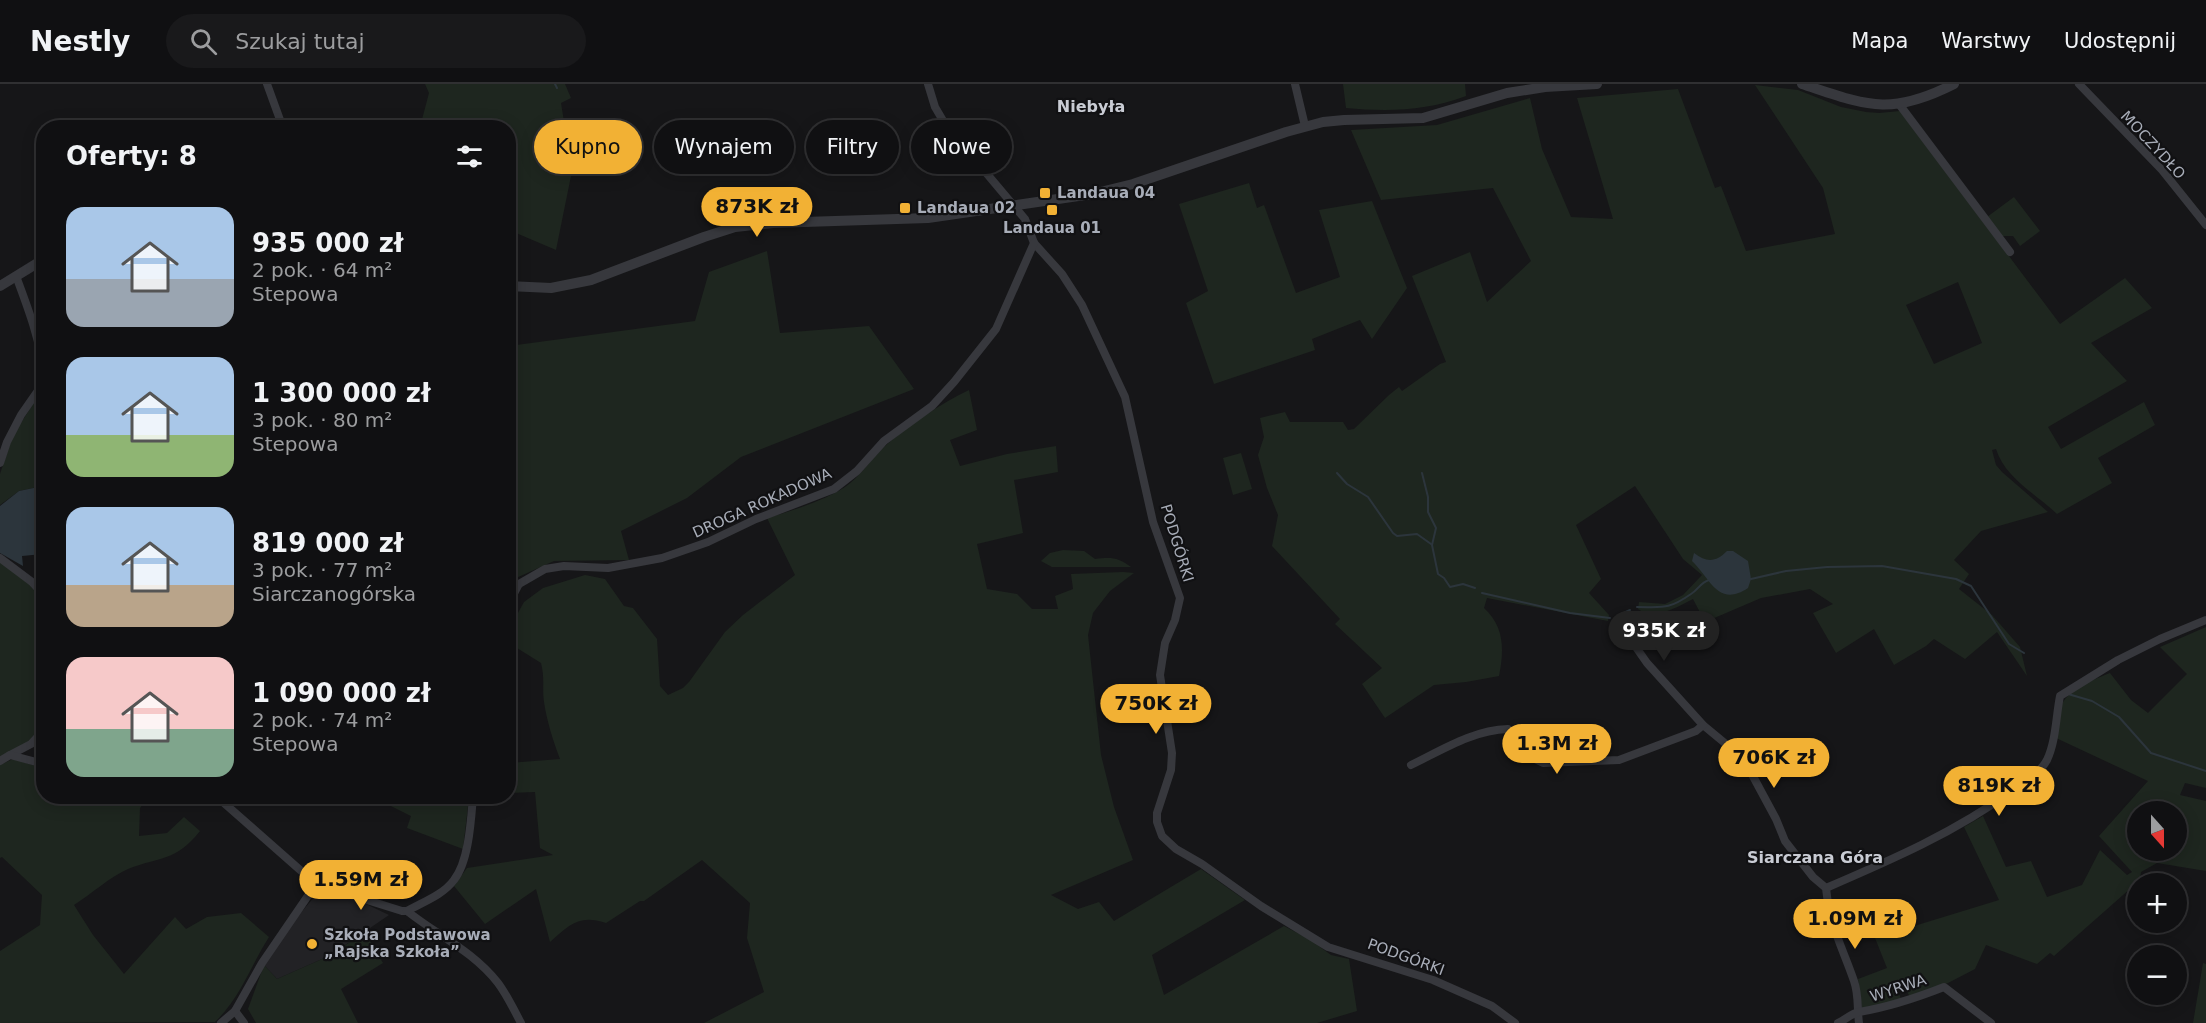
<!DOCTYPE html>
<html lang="pl">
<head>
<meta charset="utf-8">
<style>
  body { margin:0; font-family:"DejaVu Sans",sans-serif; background:#19191b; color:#f1f3f6; height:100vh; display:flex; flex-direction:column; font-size:22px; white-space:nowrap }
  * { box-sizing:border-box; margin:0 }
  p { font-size:20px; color:#9c9d9f }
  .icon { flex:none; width:33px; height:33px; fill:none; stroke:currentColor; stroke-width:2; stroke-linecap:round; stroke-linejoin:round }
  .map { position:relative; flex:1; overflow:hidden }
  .side { position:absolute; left:36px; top:36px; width:480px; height:684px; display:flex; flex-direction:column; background:#101012; border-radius:24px; box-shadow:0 3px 15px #0003,0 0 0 2px #303032 }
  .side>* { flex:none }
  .guide { position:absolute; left:534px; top:36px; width:570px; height:54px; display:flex; gap:12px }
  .needle { width:39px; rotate:159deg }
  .fabs { position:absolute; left:2127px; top:717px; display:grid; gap:12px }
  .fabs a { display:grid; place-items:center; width:60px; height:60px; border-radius:50%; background:#101012; box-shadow:0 3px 15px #0003,0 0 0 2px #303032; font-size:30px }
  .price { position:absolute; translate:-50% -51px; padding:0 14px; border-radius:21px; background:#f2b134; color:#111; font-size:20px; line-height:39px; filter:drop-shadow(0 2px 3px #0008) }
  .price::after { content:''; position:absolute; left:50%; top:36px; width:18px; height:14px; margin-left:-9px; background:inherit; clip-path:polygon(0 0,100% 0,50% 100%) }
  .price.on { background:#222; color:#fff }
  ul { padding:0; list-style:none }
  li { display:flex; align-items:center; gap:18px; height:150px; padding:0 30px }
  li span { display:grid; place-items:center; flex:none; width:168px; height:120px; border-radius:18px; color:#555 }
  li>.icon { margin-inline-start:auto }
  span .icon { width:72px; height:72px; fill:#fffc; stroke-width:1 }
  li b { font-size:26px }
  h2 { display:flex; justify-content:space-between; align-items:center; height:72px; padding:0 30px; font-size:26px }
  .tag { padding:0 21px; border-radius:27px; background:#101012; box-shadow:0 3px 15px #0003,0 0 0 2px #303032; font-size:21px; line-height:54px }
  .tag.on { background:#f2b134; color:#111 }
  header { display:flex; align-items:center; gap:36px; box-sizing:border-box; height:84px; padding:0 30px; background:#101012; border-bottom:2px solid #303032 }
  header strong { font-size:28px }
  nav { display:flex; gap:33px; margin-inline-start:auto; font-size:21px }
  .search { width:420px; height:54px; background:#19191b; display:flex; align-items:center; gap:15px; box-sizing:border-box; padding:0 21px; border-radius:33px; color:#9c9d9f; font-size:22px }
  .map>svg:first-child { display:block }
</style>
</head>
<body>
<header>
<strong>Nestly</strong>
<div class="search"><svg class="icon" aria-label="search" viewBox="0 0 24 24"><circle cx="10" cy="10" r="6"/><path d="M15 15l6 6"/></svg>Szukaj tutaj</div>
<nav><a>Mapa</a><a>Warstwy</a><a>Udostępnij</a></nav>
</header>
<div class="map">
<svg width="2206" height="939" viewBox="0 0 2206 939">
  <rect width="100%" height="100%" fill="#161618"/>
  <path fill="#222225" d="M322,804l29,9 38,18 -60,41 -52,23 -13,-14 23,-36z"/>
  <g fill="#1e261f" fill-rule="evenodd">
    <path d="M425,0h140l6,14 -10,5 11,68 -16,79 -47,-20v-21l3,-7 -3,-2 -1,-72 -88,-1 9,-34z"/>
    <path d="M1343,0h122l1,12c-39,15 -79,16 -120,12z"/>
    <path d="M1755,1l43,5 43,17 25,5 13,1 21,-2 160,213 65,-46 27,30 -61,35 36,38 -79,46 13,22 83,-47 11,23 -57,33 14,25 -55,31c-21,-20 -52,-36 -61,-65l-4,1 4,15 6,7 46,40 -67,19 -27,29 15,14 -10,15 33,26 28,32 7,29 -30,-44 -32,27 -31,-20 -8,7 -32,19 -20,-36 -38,24 -23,-40 20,-9 -23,-15 -49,9 -56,24 -12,-23c-16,8 -38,22 -55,10l1,-7 26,2 18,-9 19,-20 -19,-16 -48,-73 -59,39 25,54 -12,14 20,22 -1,6 -121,-23 -3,10c21,19 20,43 15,68l-33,6 -32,3 -49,33 -23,-34 20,-16 -47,-44 5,-5 -68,-73 6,-31 -11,-27 -9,-33 6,-18 -4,-19 25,-6 5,10h53l5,8 6,-1 35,-34 10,-8 3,4 38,-27 6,-2 -34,-86 58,-24 17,50 44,-41 -38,-73 -112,12 -30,-70 86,-5 93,-27 12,51 29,68 42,2 -36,-121 101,-9 37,99 6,-2 25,65 89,-17 -12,-46zM1958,198l24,61 -48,21 -28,-59z"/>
    <path d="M1249,99l8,25 7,-3 32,88 44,-16 -21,-67 53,-9 35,87 -35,51 -12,-19 -48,19 3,11 -101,34 -28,-81 22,-12 -29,-87z"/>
    <path d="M2014,113l26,34 -20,15 -7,-10h-11l-15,-19z"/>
    <path d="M767,167l13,82 89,-7 45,63 -173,68 -54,41 -66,33 8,29 -75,1 -38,17 -7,14v-246l186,-25 14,-49z"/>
    <path d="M969,306l8,40 -27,10 10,26 47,-12 49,-8 2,26 -44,8 9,53 -46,11 10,45 30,5 15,15h26l-3,-13 18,-7 -2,-15 52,-2 11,1 -24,18 -14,18 -3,4 -5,22 13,120 13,52 19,53 -82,35 27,14 21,-7 15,19 87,-52 44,31 -93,55 12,40 120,-69 25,13 22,16 18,4 8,52 -40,12h-613l60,-31 -17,-54 3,-35 -48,-43 -58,41h-4l-34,22c-28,-9 -36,2 -56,19l-14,-53 -51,35 -31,-38 13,-18 86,-13 -13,-7 -5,-56 -26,1v-30l51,-4c-7,-19 -13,-37 -16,-57 -2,-14 1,-24 -3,-39l-32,-20 5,-23 10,-18 19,-14 42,-13 20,4 19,27 9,2 24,31 3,47 8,9 15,-7 6,-6 36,-50 18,-17 52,-40 -28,-57c27,-8 54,-16 78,-31 15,-10 26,-28 39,-40 24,-22 56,-43 85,-57z"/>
    <path d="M41,308l3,2 -1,92 -24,5 -19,14v-31l13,-39z"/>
    <path d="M1241,369l11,36 -19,6 -10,-37z"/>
    <path d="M1063,466l21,1 11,8c16,-2 23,-2 36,8h-79l-11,-6 9,-8z"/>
    <path d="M0,478l33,25 11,12 -1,126 -15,17 -28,16z"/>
    <path d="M2206,543v161l-21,-5 -5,12 26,6v70l-49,-8 -16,9 -1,8 -86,76 -4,-3 -13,11 -51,-19 -11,24 -27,14 -38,14 -5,-9 -7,3 3,8 -39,11 -4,-31 29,-11 -12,-30 124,-38 -35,-73 19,-11 23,51 25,-6 16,36 35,-12 18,-35 27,25 5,-3 -33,-36 49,-55 -92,-43c2,-9 2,-20 4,-29 6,-20 33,-29 50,-36l21,27 17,13 39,-39 -27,-27zM2138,728h38v38h-38z"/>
    <path d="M13,675l30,9 1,28 104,1 -8,11 -1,28 28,-3 17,-16 16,14c-25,31 -39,25 -72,38 -17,7 -38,26 -54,36l19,30 31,39 51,-57 11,12 21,-12 34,-4 28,24c-19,30 -28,60 -54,85l-215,1v-72l40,-26 2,-30 -40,-38 -2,1v-93z"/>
    <path d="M373,713h96l-6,52 -56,-21 4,-12z"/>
    <path d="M365,848l18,31 -42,26 17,34h-102l-8,-14 16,-44 13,14 52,-23z"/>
    <path d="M2203,879l3,1v59h-13z"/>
  </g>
  <g fill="#2c353c">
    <path d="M43,402v68l-21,2 1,10 -23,-13v-47l19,-15z"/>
    <path d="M1727,467h6l15,10 3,18 -3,9c-30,20 -38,-10 -56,-27l2,-8c13,10 22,9 33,-2z"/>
  </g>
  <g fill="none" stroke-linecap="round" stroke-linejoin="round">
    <g stroke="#2c353c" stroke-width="2">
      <path d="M555,0l2,4"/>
      <path d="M1337,389l10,11 21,13 25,36 4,3 20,-2 14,10"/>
      <path d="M1422,389l6,24v15l8,16 -4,17 6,29 6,4 6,9 13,-3 12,4"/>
      <path d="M1751,495l35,-8 41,-4 55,-1 74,13 15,7 38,58 15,9"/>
      <path d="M1482,509l88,20 40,5"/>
      <path d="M1637,523c26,0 31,3 54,-13 8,-5 9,-11 18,-14"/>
      <path d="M1619,531l11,-5"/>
      <path d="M2068,610l24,7 27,16 32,36 55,18"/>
    </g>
    <g stroke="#37383d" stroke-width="8">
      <path d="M267,0l16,44"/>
      <path d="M928,0l7,23 10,17 80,95 9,24 28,31 20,31 43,92 28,125 27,76 -5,22 -10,23 -5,32 12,78 -1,17 -14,43v9l5,14 14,13 26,15 59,42 67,41 105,33 59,26 23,17"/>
      <path d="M1295,0l10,42"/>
      <path d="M2079,0l83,86 44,55"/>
      <path d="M1899,20l111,148"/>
      <path d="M16,192c12,32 25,66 28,100"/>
      <path d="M0,379l7,-21 14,-27 23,-33"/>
      <path d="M0,474l32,24 12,13"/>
      <path d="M508,521l11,-21 26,-15 19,-3 44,2 54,-10 46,-16 48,-23 78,-30 23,-18 27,-30 48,-35 22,-24 42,-53 38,-86"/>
      <path d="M1617,536l30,43 56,62 29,24 16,18 28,52 9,22 28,36 13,11c4,39 16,58 28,93 5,14 3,28 5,42"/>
      <path d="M10,671l21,-11 13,-14"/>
      <path d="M0,677l10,-6 34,9"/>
      <path d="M1411,681c31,-15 62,-35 97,-36l23,28 12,6 76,-3 77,-29 7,-6"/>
      <path d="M216,712l100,88 86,27h5c30,24 66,40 91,72 9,12 16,27 23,40"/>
      <path d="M1826,804c65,-28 130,-56 187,-98 13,-9 27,-17 34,-30 9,-19 9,-44 13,-64l58,-36 42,-21 46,-19"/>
      <path d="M407,827c16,-9 36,-16 47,-31 15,-19 17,-60 19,-84"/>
      <path d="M235,927l9,12"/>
      <path d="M221,939l14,-12 27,-48 54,-79"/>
      <path d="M1838,939c7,-3 14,-10 21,-11 30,-5 57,-14 85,-25l47,36"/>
    </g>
    <g stroke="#37383d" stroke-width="10">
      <path d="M1802,0c64,21 87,33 152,0"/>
      <path d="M0,202l44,-27"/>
      <path d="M508,202l43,2 40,-8 113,-43 31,-10 38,-4 155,-5 164,-24 41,-10 153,-52 37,-10 21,-2 79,-2 84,-25 38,-6 52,-3"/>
    </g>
  </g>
  <g fill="#f2b134" stroke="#111113" stroke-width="2">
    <rect x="1039" y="103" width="12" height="12" rx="3"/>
    <rect x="899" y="118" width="12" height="12" rx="3"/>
    <rect x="1046" y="120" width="12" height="12" rx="3"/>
    <circle cx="312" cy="860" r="6"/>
  </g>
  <g text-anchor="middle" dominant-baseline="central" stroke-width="4.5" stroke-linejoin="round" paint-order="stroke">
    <g font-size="15" fill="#a8adb8" stroke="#111113">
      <text transform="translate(2153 61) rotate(47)">MOCZYDŁO</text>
      <text transform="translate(762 419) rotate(-24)">DROGA ROKADOWA</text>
      <text transform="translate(1177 459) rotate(73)">PODGÓRKI</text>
      <text transform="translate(1406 873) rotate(20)">PODGÓRKI</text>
      <text transform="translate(1898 904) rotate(-18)">WYRWA</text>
    </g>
    <g font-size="15" font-weight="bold" fill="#a8adb8" stroke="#111113" text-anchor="start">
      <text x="1057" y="109">Landaua 04</text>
      <text x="917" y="124">Landaua 02</text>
      <text x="1052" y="144" text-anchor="middle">Landaua 01</text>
      <text x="324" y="851">Szkoła Podstawowa<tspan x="324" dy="17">„Rajska Szkoła”</tspan></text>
    </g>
    <g font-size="16" font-weight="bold" fill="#c9ccd4" stroke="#111113">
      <text x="1091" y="22">Niebyła</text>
      <text x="1815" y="773">Siarczana Góra</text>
    </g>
  </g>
</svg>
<div class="fabs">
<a><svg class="needle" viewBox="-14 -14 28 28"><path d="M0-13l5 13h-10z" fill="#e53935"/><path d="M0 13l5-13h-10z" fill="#9c9d9f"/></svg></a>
<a>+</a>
<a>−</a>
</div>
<b class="price" style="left:757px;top:154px">873K zł</b>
<b class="price on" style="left:1664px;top:578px">935K zł</b>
<b class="price" style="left:1156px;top:651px">750K zł</b>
<b class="price" style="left:1557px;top:691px">1.3M zł</b>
<b class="price" style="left:1774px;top:705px">706K zł</b>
<b class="price" style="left:1999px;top:733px">819K zł</b>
<b class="price" style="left:361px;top:827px">1.59M zł</b>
<b class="price" style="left:1855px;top:866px">1.09M zł</b>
<div class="guide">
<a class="tag on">Kupno</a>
<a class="tag">Wynajem</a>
<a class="tag">Filtry</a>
<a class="tag">Nowe</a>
</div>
<section class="side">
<h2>Oferty: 8<svg class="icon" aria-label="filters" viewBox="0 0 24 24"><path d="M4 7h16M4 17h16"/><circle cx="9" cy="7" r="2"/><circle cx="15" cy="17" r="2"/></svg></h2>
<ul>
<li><span style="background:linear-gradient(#a9c7e8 60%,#9aa5b1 0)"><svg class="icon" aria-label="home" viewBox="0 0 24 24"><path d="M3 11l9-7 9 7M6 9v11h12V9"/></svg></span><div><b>935 000 zł</b><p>2 pok. · 64 m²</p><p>Stepowa</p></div></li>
<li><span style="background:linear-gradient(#a9c7e8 65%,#8fb573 0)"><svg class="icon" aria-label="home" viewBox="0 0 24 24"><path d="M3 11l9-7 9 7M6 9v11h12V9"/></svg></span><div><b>1 300 000 zł</b><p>3 pok. · 80 m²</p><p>Stepowa</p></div></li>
<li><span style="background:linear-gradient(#a9c7e8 65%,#b9a48a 0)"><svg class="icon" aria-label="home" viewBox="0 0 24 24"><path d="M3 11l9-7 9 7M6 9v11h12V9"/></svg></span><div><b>819 000 zł</b><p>3 pok. · 77 m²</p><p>Siarczanogórska</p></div></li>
<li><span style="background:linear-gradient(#f6c9c9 60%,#7fa58c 0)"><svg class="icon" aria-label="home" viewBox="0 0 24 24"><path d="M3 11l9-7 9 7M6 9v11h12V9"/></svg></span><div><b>1 090 000 zł</b><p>2 pok. · 74 m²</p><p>Stepowa</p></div></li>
</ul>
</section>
</div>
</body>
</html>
